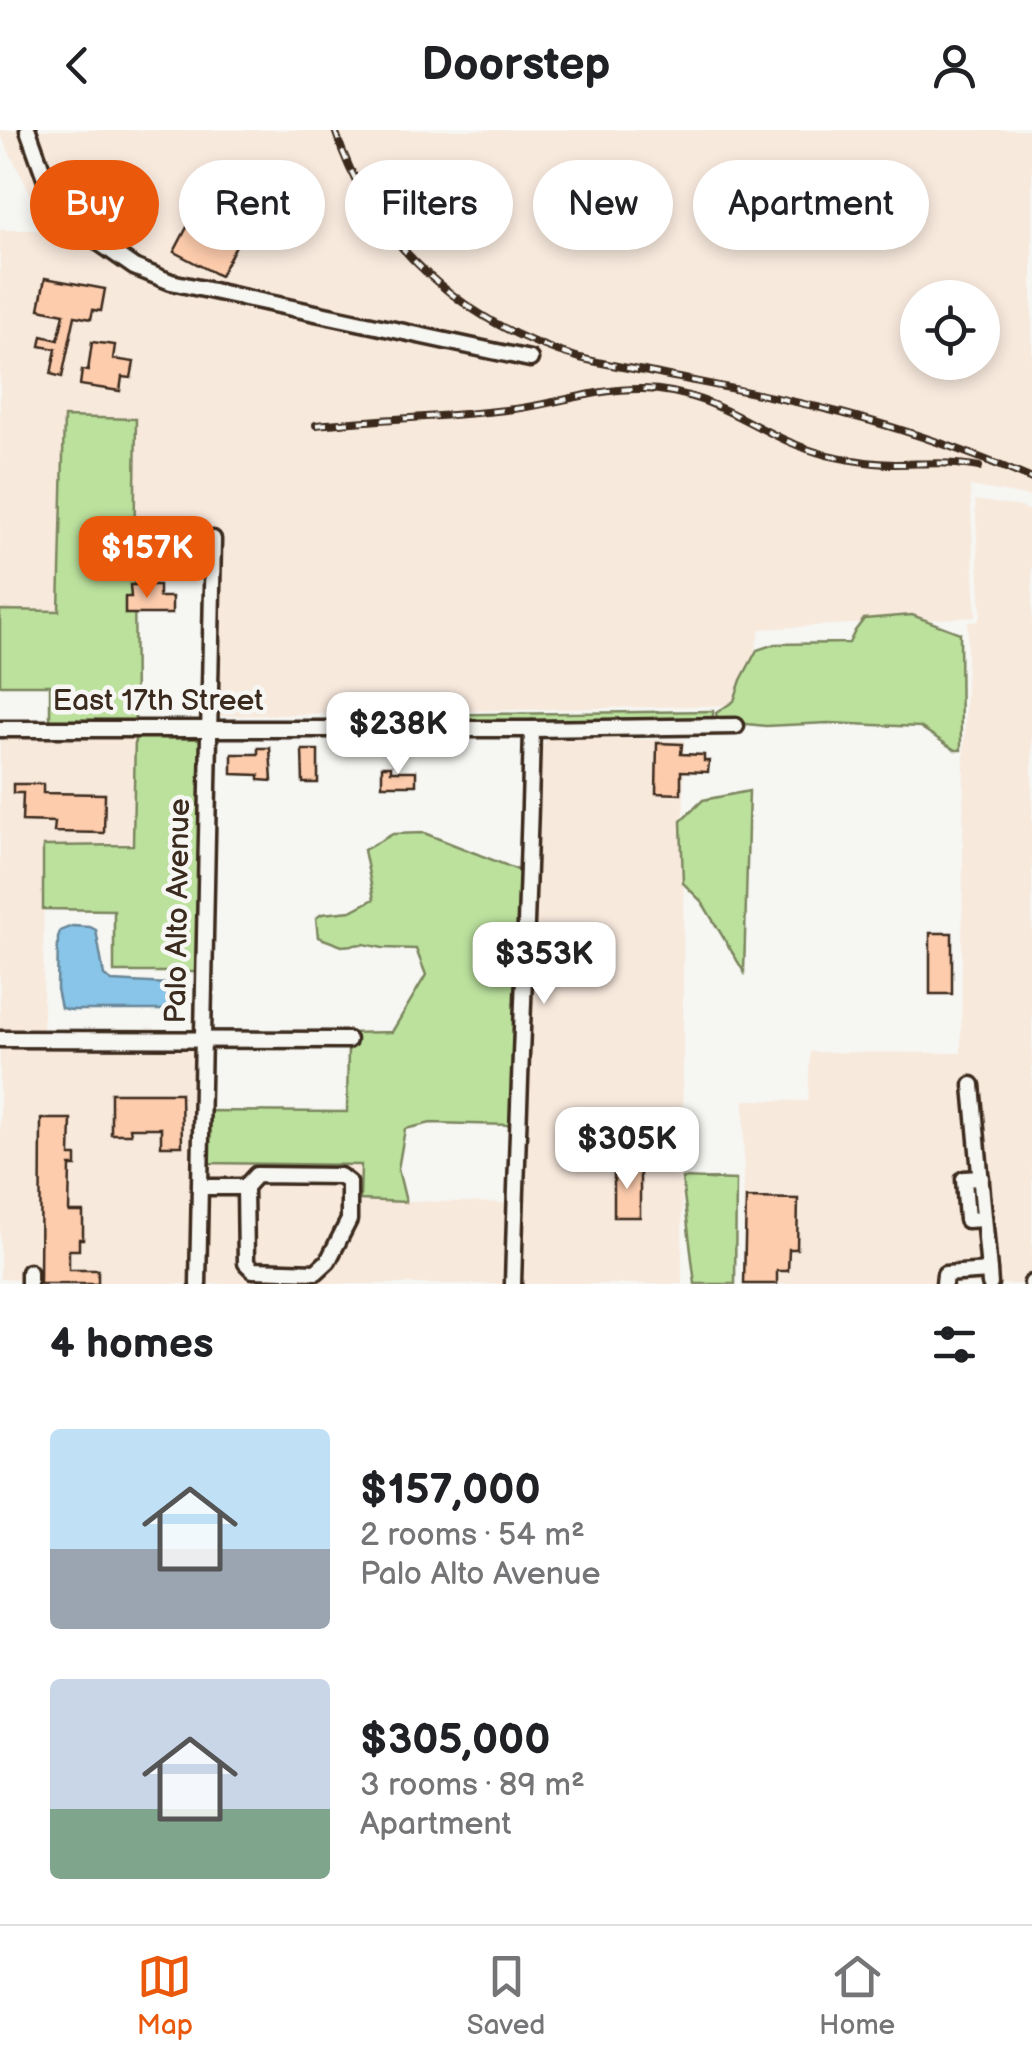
<!DOCTYPE html>
<html lang="en">
<head>
<meta charset="utf-8">
<style>
  body { margin:0; font-family:"Balsamiq Sans",sans-serif; background:#f2f2f2; color:#202124; height:100vh; display:flex; flex-direction:column; font-size:38px; white-space:nowrap }
  * { box-sizing:border-box; margin:0 }
  p { font-size:32px; color:#757577 }
  .icon { flex:none; width:55px; height:55px; fill:none; stroke:currentColor; stroke-width:2; stroke-linecap:round; stroke-linejoin:round }
  .map { position:relative; height:1154px; overflow:hidden }
  .sheet { display:flex; flex-direction:column; background:#fff; flex:1 }
  .sheet>* { flex:none }
  .hud { position:absolute; left:30px; top:30px; width:972px; height:90px; display:flex; gap:20px }
  .fabs { position:absolute; left:900px; top:150px; display:grid; gap:20px }
  .fabs a { display:grid; place-items:center; width:100px; height:100px; border-radius:50%; background:#fff; box-shadow:0 5px 15px #0003; font-size:50px }
  .price { position:absolute; translate:-50% -85px; padding:0 22px; border-radius:20px; background:#fff; color:#222; font-size:32px; line-height:65px; filter:drop-shadow(0 2px 5px #0008) }
  .price::after { content:''; position:absolute; left:50%; top:60px; width:30px; height:22px; margin-left:-15px; background:inherit; clip-path:polygon(0 0,100% 0,50% 100%) }
  .price.on { background:#ea580c; color:#fff }
  ul { padding:0; list-style:none }
  li { display:flex; align-items:center; gap:30px; height:250px; padding:0 50px }
  li span { display:grid; place-items:center; flex:none; width:280px; height:200px; border-radius:10px; color:#555 }
  li>.icon { margin-inline-start:auto }
  span .icon { width:120px; height:120px; fill:#fffc; stroke-width:1 }
  li b { font-size:42px }
  h2 { display:flex; justify-content:space-between; align-items:center; height:120px; padding:0 50px; font-size:42px }
  .chip { padding:0 35px; border-radius:45px; background:#fff; box-shadow:0 5px 15px #0003; font-size:35px; line-height:90px }
  .chip.on { background:#ea580c; color:#fff }
  header { display:flex; justify-content:space-between; align-items:center; height:130px; padding:0 50px; background:#fff; font-size:45px; font-weight:600 }
  .tabs { display:flex; justify-content:space-around; align-items:center; height:140px; border-top:2px solid #e0e0e0; background:#fff; font-size:28px; color:#757577 }
  .tabs a { display:grid; justify-items:center; gap:5px }
  .tabs .on { color:#ea580c }
  .map>svg:first-child { display:block }
</style>
</head>
<body>
<header><svg class="icon" aria-label="back" viewBox="0 0 24 24"><path d="M15 5l-7 7 7 7"/></svg>Doorstep<svg class="icon" aria-label="person" viewBox="0 0 24 24"><circle cx="12" cy="8" r="4"/><path d="M4 21q1-7 8-7t8 7"/></svg></header>
<div class="map">
<svg width="1032" height="1154" viewBox="0 0 1032 1154">
  <rect width="100%" height="100%" fill="#f6f6f2"/>
  <filter id="ink" filterUnits="userSpaceOnUse"><feTurbulence type="fractalNoise" baseFrequency=".01" numOctaves="2"/><feDisplacementMap in="SourceGraphic" scale="20" xChannelSelector="R" yChannelSelector="G"/><feConvolveMatrix kernelMatrix="1 2 1 2 8 2 1 2 1" color-interpolation-filters="sRGB"/></filter>
  <g filter="url(#ink)">
    <g fill="#f8e9dd" fill-rule="evenodd">
      <path d="M0,0h1032v367l-62,-11 6,131 -216,12 -18,76 -524,11 1,-153 -84,-6 1,-138 -72,-1 -5,193 -59,-1v-380h49l-49,-96zM918,168h64v64h-64z"/>
      <path d="M975,370l47,7 10,5v772h-289l1,-184 64,1 2,-49 151,1 3,-302 4,-129h9l4,-6z"/>
      <path d="M135,604l-2,112h-89l-1,190 -43,-1v-300z"/>
      <path d="M548,607l136,3 -2,544h-161l2,-159 7,-113 7,-258z"/>
      <path d="M0,914h199l-6,240h-175v-4l-18,-1z"/>
      <path d="M204,1033l157,2v35l149,3v81h-308z"/>
    </g>
    <g fill="#bbe19d" stroke="#7b865e" stroke-width="2.5">
      <path d="M64,287l72,2 -2,143 1,160h-85v-37h-50v-75l59,1z"/>
      <path d="M912,485l48,18 1,117h-6l-35,-23 -92,-4 -62,3 -48,-5 -2,-8 18,-12 7,-21 16,-30 18,-6 74,-1 6,-12 9,-12z"/>
      <path d="M713,581v10l-299,2 2,-8z"/>
      <path d="M135,604h68l-3,238h-86v-62l-71,-1v-63l90,-1z"/>
      <path d="M749,661l-5,181 -42,-70 -19,-19 -2,-62 22,-21z"/>
      <path d="M424,703l99,39 -11,253 -81,-2 -26,6 -7,40 8,33 -46,-2 1,-35 -157,-2 4,-52 139,1 1,-66h5l1,-11 -7,-2 45,-1 34,-57 -10,-26 -33,-1 -19,-4 -22,2 -24,-9 -2,-19 6,-4 29,-3 23,-12 -10,-49 29,-16z"/>
      <path d="M682,1048l54,2 -1,104h-40z"/>
    </g>
    <path fill="#88c5e9" stroke="#698798" stroke-width="2.5" d="M72,796l18,1 6,3 8,46 8,5 56,3 7,17 -4,6 -10,3h-90l-10,-2 -4,-19 1,-51 2,-7z"/>
    <g fill="#fdccad" stroke="#3b2a1e" stroke-width="2.5">
      <path d="M195,82l46,24 -21,40 -46,-24z"/>
      <path d="M45,148l60,11 -4,22 -8,-1 -2,9 -16,-3 -13,61 -11,-3 5,-25 -16,-3 2,-10 16,4 6,-26 -25,-5z"/>
      <path d="M92,212l23,3 -2,14 21,3 -3,16 -9,-1 -2,14 -40,-6 2,-15 6,1z"/>
      <path d="M130,455h29v12h13v17h-47v-17h6z"/>
      <path d="M657,613l25,1 -1,10 23,1v6h5l-1,11 -27,-1v23l-25,-1z"/>
      <path d="M258,618h12l2,33 -13,-1v-5l-27,-1v-20h26z"/>
      <path d="M302,620h16v33h-15z"/>
      <path d="M382,636h9v5h25v14h-34z"/>
      <path d="M13,654h30v9l62,1 -1,39 -50,-1 1,-10 -33,-1 1,-28h-10z"/>
      <rect x="930" y="803" width="22" height="61"/>
      <path d="M111,963h70l1,53h-21v-18h-31l1,6h-20z"/>
      <path d="M41,989h30l-1,37h6v10h-6l-1,46h14v27h-4v11h-10v20h29v14h-58z"/>
      <rect x="614" y="1037" width="26" height="50"/>
      <path d="M746,1068l52,1 -1,50h-8l-1,22h-11v13h-33z"/>
    </g>
    <g fill="none" stroke-linecap="round" stroke-linejoin="round">
      <defs>
        <g id="minor">
          <path d="M28,0l17,48 20,30 36,36 33,23 37,15 359,77"/>
          <path d="M0,599h532l204,-3"/>
          <path d="M0,909l348,1"/>
          <path d="M972,955l17,186"/>
          <path d="M981,1048l-17,1 3,41 17,-1"/>
          <path d="M201,1057h44l1,76 7,7 63,2 12,-11 21,-41v-37l-9,-7 -84,-1 -11,12"/>
          <path d="M29,1154v-12"/>
          <path d="M198,1154l15,-745"/>
          <path d="M513,1154c5,-185 15,-370 19,-555"/>
          <path d="M944,1154l1,-10 44,-3 1,13"/>
          <path d="M1032,1154v-1"/>
        </g>
      </defs>
      <use href="#minor" stroke="#3b2a1e" stroke-width="21"/>
      <use href="#minor" stroke="#f6f6f2" stroke-width="14"/>
      <defs>
        <g id="rail">
          <path d="M335,0c36,113 131,196 245,228 24,6 49,10 74,15 54,11 109,21 163,34 73,17 146,42 215,72"/>
          <path d="M316,295c66,-6 132,-8 198,-16 43,-5 84,-21 128,-20 76,1 117,49 185,66 22,5 46,9 68,9 29,0 56,-3 84,3"/>
        </g>
      </defs>
      <use href="#rail" stroke="#3b2a1e" stroke-width="8"/>
      <use href="#rail" stroke="#f6f6f2" stroke-width="4" stroke-dasharray="11" stroke-linecap="butt"/>
    </g>
  </g>
  <g text-anchor="middle" dominant-baseline="central" stroke-width="9" stroke-linejoin="round" paint-order="stroke">
    <g font-size="30" fill="#3b2a1e" stroke="#f6f6f2">
      <text x="158" y="571">East 17th Street</text>
      <text transform="translate(178 781) rotate(-89)">Palo Alto Avenue</text>
    </g>
  </g>
</svg>
<div class="fabs">
<a><svg class="icon" aria-label="locate" viewBox="0 0 24 24"><circle cx="12" cy="12" r="6"/><path d="M12 2v4M12 18v4M2 12h4M18 12h4"/></svg></a>
</div>
<b class="price on" style="left:147px;top:471px">$157K</b>
<b class="price" style="left:398px;top:647px">$238K</b>
<b class="price" style="left:544px;top:877px">$353K</b>
<b class="price" style="left:627px;top:1062px">$305K</b>
<div class="hud">
<a class="chip on">Buy</a>
<a class="chip">Rent</a>
<a class="chip">Filters</a>
<a class="chip">New</a>
<a class="chip">Apartment</a>
</div>
</div>
<section class="sheet">
<h2>4 homes<svg class="icon" aria-label="filters" viewBox="0 0 24 24"><path d="M4 7h16M4 17h16"/><circle cx="9" cy="7" r="2"/><circle cx="15" cy="17" r="2"/></svg></h2>
<ul>
<li><span style="background:linear-gradient(#bfe0f5 60%,#9aa5b1 0)"><svg class="icon" aria-label="home" viewBox="0 0 24 24"><path d="M3 11l9-7 9 7M6 9v11h12V9"/></svg></span><div><b>$157,000</b><p>2 rooms · 54 m²</p><p>Palo Alto Avenue</p></div></li>
<li><span style="background:linear-gradient(#c9d6e8 65%,#7fa58c 0)"><svg class="icon" aria-label="home" viewBox="0 0 24 24"><path d="M3 11l9-7 9 7M6 9v11h12V9"/></svg></span><div><b>$305,000</b><p>3 rooms · 89 m²</p><p>Apartment</p></div></li>
</ul>
</section>
<nav class="tabs">
<a class="on"><svg class="icon" aria-label="map" viewBox="0 0 24 24"><path d="M3 6l6-2 6 2 6-2v14l-6 2-6-2-6 2zM9 4v14M15 6v14"/></svg>Map</a>
<a><svg class="icon" aria-label="saved" viewBox="0 0 24 24"><path d="M7 4h10v16l-5-4-5 4z"/></svg>Saved</a>
<a><svg class="icon" aria-label="home" viewBox="0 0 24 24"><path d="M3 11l9-7 9 7M6 9v11h12V9"/></svg>Home</a>
</nav>
</body>
</html>
